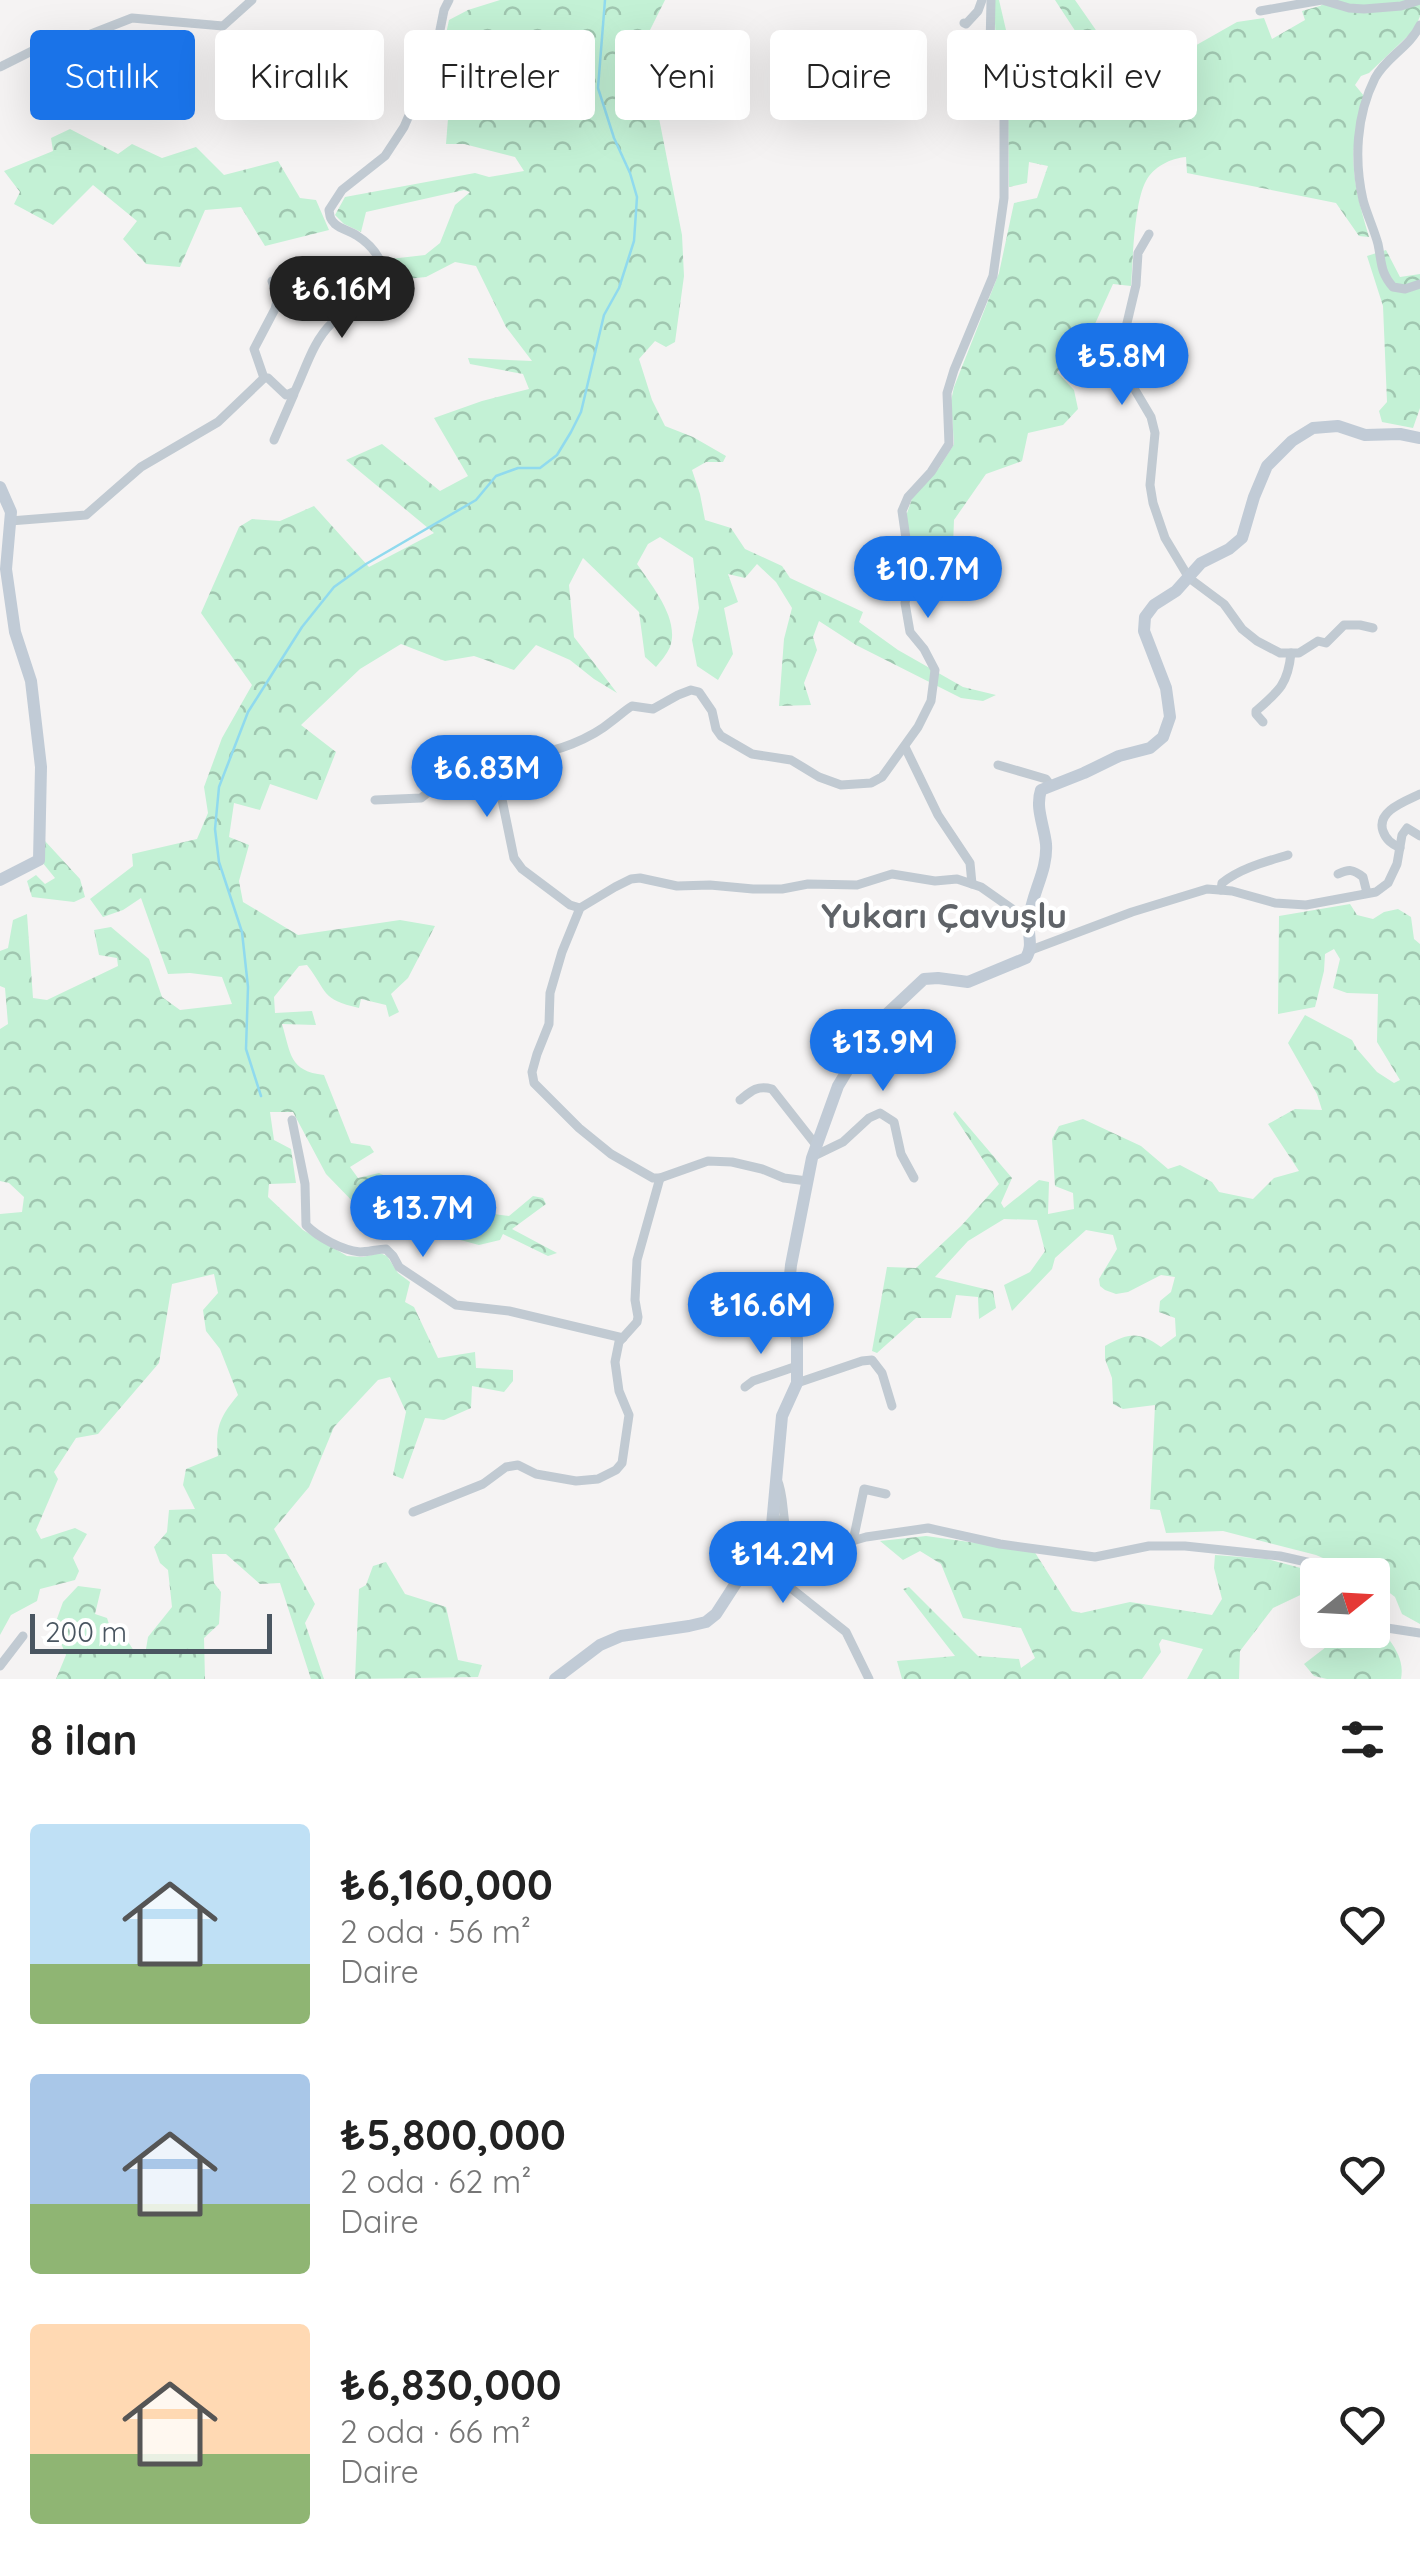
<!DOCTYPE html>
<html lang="tr">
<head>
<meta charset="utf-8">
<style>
  body { margin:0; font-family:Quicksand,sans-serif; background:#f2f2f2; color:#222; height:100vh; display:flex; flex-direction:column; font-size:38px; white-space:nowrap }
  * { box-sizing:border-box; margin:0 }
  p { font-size:32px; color:#767676 }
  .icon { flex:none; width:55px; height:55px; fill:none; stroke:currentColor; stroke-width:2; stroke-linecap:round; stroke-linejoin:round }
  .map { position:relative; height:1679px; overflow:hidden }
  .drawer { display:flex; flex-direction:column; background:#fff; flex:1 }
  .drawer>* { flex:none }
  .guide { position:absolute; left:30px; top:30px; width:1360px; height:90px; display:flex; gap:20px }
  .needle { width:65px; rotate:72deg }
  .fabs { position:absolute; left:1300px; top:1558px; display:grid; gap:20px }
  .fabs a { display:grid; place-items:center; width:90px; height:90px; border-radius:10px; background:#fff; box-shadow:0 10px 40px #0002; font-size:50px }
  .scale { position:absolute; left:30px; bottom:25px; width:242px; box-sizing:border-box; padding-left:10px; border:5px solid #4a5661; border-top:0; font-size:28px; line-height:35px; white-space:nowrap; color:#4a5661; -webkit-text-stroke:8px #fff; paint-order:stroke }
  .price { position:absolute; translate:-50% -85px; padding:0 22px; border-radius:35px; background:#1a73e8; color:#fff; font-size:32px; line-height:65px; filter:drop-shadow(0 2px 5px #0008) }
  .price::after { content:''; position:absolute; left:50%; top:60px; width:30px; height:22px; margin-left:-15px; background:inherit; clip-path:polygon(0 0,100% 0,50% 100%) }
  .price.current { background:#222; color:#fff }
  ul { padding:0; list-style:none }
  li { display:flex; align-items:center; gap:30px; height:250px; padding:0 30px }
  li span { display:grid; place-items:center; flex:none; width:280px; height:200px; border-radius:10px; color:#555 }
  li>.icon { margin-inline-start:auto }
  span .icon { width:120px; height:120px; fill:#fffc; stroke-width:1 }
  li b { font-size:42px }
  h2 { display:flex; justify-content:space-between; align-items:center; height:120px; padding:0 30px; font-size:42px }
  .pill { padding:0 35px; border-radius:10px; background:#fff; box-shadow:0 10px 40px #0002; font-size:35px; line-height:90px }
  .pill.current { background:#1a73e8; color:#fff }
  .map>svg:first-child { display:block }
</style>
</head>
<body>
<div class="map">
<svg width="1420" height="1679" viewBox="0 0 1420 1679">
  <defs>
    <pattern id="forest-crowns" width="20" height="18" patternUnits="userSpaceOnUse" patternTransform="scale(2.5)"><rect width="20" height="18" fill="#c3f1d5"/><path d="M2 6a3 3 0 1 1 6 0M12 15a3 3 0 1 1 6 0" fill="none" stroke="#a0c6b0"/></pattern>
  </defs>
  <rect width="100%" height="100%" fill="#f5f3f3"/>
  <g fill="url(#forest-crowns)">
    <path d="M500,0h165l-21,42 38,193 2,41 -9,66 -9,5 -11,-6 -16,18 13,41 13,26 28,11 33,19 -3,6h-17l-14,8 8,24 5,26 26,8 14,21 37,17 8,12 73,34 -4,10 39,28 65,37 33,8 -13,6 -22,-3 -105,-53 -37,-24 -6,16 4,13 -13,33 7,22 -32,1 5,-67 8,-31 -16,-26 -19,-18 -12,14 -17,-4 10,28 -14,6 9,46 -15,26 -21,-14 -5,-26 7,-32 -6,-50 -33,-21 -12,7 -11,20c15,22 43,55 33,83 -3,7 -9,14 -14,20l-11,-10 -6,-45 -56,-54 -14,27 5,52 43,56 -23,-14 -24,-19 -34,-15 -22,25 -40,-14 -29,5 -44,-17 -41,25 -59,56 35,27 -19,48 -47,-16 -10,26 -26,-7 -5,34 20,8 -10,36 4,21 55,33 102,-15 35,6 -27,52 -17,16 8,18 -10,5 -3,-12 -25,-6 -2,9c-39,-9 -31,-16 -52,-43l-8,1 -25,31 1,16 37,-2 4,14 -34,-1c9,30 7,47 42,51l27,68 19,3 4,6 -24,15 8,11 21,-5c48,24 76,36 130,43l24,-20 10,2 3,6 -34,25 45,24 -9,3 -45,-22 -3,6 -21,5 -41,-11 -4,-9 -21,-8 -12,20 -42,-29 -33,-34 -33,-62h-23l4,28 17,9 5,34 -27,1 -1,13 35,33 44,26 16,1 17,-4 7,3 11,17 12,9 -5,20 9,5 24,51 37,-6 1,16 37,2v11l-9,11 -32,-6 -1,22 -27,12 -19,-2 -22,61 -10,-4 13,-63 -16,-35 -12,3 -44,47 -25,60 -35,42 41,75 -10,19 19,56h-13l-31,-96 -20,1 -34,-30h-14l2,29 7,9 -2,32 -15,14 1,41h-149l10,-24 -12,-28 9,-25 15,-16 23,3 -6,25 12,4 3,9 15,10 9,14 12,-2 2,-12 24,-30 -4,-37 -8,-7 -6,-16 13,-15 2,-22 26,-1 -12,-24 3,-16 32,-13c-3,-29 2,-39 20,-61l-18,-46 -14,-18 -3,-21 15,-17 -4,-19 -42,10 -13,79 -61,71 -22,4 -22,34 4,7 -22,51 5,9 34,-11 12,6 -14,24 6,13 -4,9 -35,9 -3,12 -26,14 -11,20v-421l22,-2 2,-15 -15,-14 -9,-2v-152l8,-5 -3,-36 -5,-2v-35l8,-3 5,-28 14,-6 6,84 14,2 71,-34 -1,-8 -18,-3 -5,-25 17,-3 38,32 13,38 18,13 52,-6 -10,-27 -32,-4 -22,1 -27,-76 -18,12 -20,7 -13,-18 43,-33 -1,-12 65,-15 11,-26 -4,-26 18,-49 30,-53 -51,-72 38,-86 13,-8 28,2 34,-15 55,61 65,-34 -88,-73 36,-16 58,47 28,-15 -34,-58 48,-17 47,-12 -6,-15 -53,-10 -2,-6 64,3 -26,-34 -30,-61 -21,-4 -29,15 -30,3 -6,-21 35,-4 15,-12 15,-38 15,-13 -6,-2 -98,22 -5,20 -17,-8 -9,-9 10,-18 130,-24 14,4 35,-6 -9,-14 -51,-13h-18l3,-38 15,-38 -24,-6 9,-42 19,-10z"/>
    <path d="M994,0h5l7,30 20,8 10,26 56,38 14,-24 -51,-78h20l32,46 16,-2 9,17 -7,4 6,7 39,-12 67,-38 27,-4 8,21 33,-19 -3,-9 18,-5 9,-6h91v16l-5,13 -46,44 -8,3 -6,9 9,11c-17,58 -12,84 5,141l-10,-1 -23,-33 -149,-30 -1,-16c-15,1 -33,10 -40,24 -12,22 -13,78 -15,105l-18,-2 -28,62 -28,26 17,18 4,19 -15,16 -35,8 -6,28 -36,13 -32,46 -1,26c-24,18 -30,24 -37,53l-5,-4 4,-22 -9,-57 7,-20 26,-28 15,-24 -3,-43 3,-14 45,-114 15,-70 23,-5 11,-32 -19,-4 -2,21 -18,4 -1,-76 -12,-66z"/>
    <path d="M70,129l48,25 14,-10 30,14 34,-11 28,28 54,-14 22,37 16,2 13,30 -64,16 -24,-39 -36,3 -25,57 -34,-3 -23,-25 14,-18 -44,-36 -40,40 -39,-21 6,-12 -16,-21 49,-20 -2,-13z"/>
    <path d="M1386,250l14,27 20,-3v134l-7,20 -31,-6 -3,-11 8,-9 -4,-96 -16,-50z"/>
    <path d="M45,841l35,38 5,18 -11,5 -42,-5 -5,-16 9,-6 9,9 10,-6 -13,-16z"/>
    <path d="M1350,904l7,11 16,4 11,-7 14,-3 13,8 3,22 6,5v680l-18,-10 -7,-17 -22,-17 -1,-5h-10l-46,-20 -93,-24 -57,2 -6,-23 -10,-1 5,-104 -32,4 -10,-5 -1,-26 -7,-19v-13c24,-13 33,-15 56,1l15,-11 -1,-18 -16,-6 1,-11 11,-9 4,-15 -14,-2 -33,17 -12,2 -11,-4 -5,-4 -1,-7 18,-30 -4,-14 -27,-5 -31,28 -3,11 -40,42 -8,-26 26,-13 15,-21 -8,-31 -33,-1 -36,22 -33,36 58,14 3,17 -17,11 -1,-22 -22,-2 -5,23h-35l-39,35 -5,-2 15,-84 29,1 45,-42 38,-42 -46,-70 2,-3 57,67 -11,25 3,5 35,-28 10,2 -1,32 26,-5 -1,-16 -18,-7 -3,-47 7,-13 24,-7 58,27 27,23 12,-4 32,17 7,10 34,7 21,-21 25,-7 -31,-47 27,-15 27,1 -5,-16 -29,-51 17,-28 47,25 5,9 20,23 17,11 6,-3 -23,-38 1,-48 -31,-1 -14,-5 7,-29 -6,-10 -9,5 -1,17 -9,36 -37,7 1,-98z"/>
    <path d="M926,1536l108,15 38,60 9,2 49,-11 82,13 10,-16 -8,-31 1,-13 52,4 41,11 5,19 -40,19 -33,43 -1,28h-52l16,-30 -41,-10 -3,5 2,8 -19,27h-240l-5,-18 58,-5 -52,-67 6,-2 69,69 41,3 2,9 14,-10 -14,-30 -58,-10 -22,-54 -21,-13 -17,9 -23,-19z"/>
    <path d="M386,1562l19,32 41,13 12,53 24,5 -4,12 -123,2 4,-90 7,-4 7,-19z"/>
    <path d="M1373,1622c15,14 33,35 28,57h-74l-13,-3 -10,-12 22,-17 3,-17h43z"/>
  </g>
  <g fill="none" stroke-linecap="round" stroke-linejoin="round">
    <path stroke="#90daee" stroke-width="2.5" d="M261,1096l-15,-47 2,-62 -6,-55 -23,-70 -4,-33 4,-42 29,-75 54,-85 32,-40 32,-23 110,-64 20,-24 22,-8h22l17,-13 14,-23 10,-20 23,-97 15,-27 15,-47 3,-44 -7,-24 -16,-35 -16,-50 7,-88"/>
    <g stroke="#c1cad2" stroke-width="9">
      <path d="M1260,11l62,-11 27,8 15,1 37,-3 19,-6"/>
      <path d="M964,23l2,1 12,-13 4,-11"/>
      <path d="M1420,25c-10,22 -34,32 -45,53 -19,38 -21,82 -12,122 4,15 11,29 15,44 4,19 2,28 15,43l12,2 15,-5"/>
      <path d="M0,67l32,-16 41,-10 59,-23 91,8 29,-26"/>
      <path d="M1149,234l-11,19 -2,32 -14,59 3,29 26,44 4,16 -5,52 3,18 12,35 24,40 35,26 18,25 15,12 23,12h19l19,-12 8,2 18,-18h16l13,3"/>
      <path d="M264,378l-10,-29 21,-40 3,-12 -6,-16"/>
      <path d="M274,440l20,-46"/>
      <path d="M10,521l76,-6 55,-48 77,-45 46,-44h4l18,17 9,-4c11,-23 18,-50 37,-68 12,-10 28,-15 39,-25 25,-22 7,-49 -15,-63 -7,-4 -15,-6 -21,-11 -5,-5 -5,-7 -6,-14l13,-20 43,-34 19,-29 31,-72 9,-45 5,-10"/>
      <path d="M1263,722l-7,-8v-3c23,-20 32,-27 35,-58"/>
      <path d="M905,747l33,68 32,48 2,21"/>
      <path d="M998,765l48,14 5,7"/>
      <path d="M499,784l9,-6 20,-26c24,4 65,-15 84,-31 7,-5 12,-10 20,-15l21,3 25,-14 13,-5 8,2 13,19 4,18 5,7 31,18 39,6 28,17 22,8 30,-2 11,-6 36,-50 13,-26 4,-31 -11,-21 -14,-17 -5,-29 6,-30 -9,-62 6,-14 23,-25 18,-28 -2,-51 7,-23 39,-94 11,-78v-89l-10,-32 -4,-29 1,-48"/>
      <path d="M375,800l46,-2c28,-20 29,-35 71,-27l6,9 16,78 8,11 48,36 10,3"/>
      <path d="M1400,848c-8,-4 -14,-8 -17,-17 -7,-20 23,-30 37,-37"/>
      <path d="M1338,874c11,-5 15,-5 25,3l4,16"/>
      <path d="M1221,890l1,-7c19,-15 43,-21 66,-28"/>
      <path d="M1031,950l101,-38 75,-23 25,2 43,12 31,2 70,-13 12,-9 9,-19 5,-29 5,-7 13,8"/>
      <path d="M740,1100c11,-9 17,-15 32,-11l44,56"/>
      <path d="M292,1120l13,64 1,41c12,12 35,25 54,27 8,0 18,-3 26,-3l7,7 6,11 57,38 53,6 114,27"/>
      <path d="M812,1157l31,-15 26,-24 11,-5 14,9 7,32 13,24"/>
      <path d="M807,1181l-23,-3 -22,-9 -30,-7 -24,-1 -48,17h-7l-42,-24 -32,-26 -45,-45 -2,-11 5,-18 12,-30 1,-31 12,-41 18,-44 35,-21 16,-8 9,-1 37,8 33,-1 43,4h29l26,-5 49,1 35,-11 43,7 22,-2 24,8 47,33"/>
      <path d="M797,1383l65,-22 10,-1 10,13 10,33"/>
      <path d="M745,1387l8,-6 44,-15"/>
      <path d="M777,1479c10,22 2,50 18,69l40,-2 31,-9 62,-9 72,16 95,13 54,-11h36l95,10 31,7 18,12"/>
      <path d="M413,1512l70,-28 23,-17 12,-2 18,9 40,7 22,-2 18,-9 6,-7 7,-48 -10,-24 -4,-29 4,-20 18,-20 1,-5 -3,-17 2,-40 23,-82"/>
      <path d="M776,1518l7,53 4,14 59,47 23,47"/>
      <path d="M853,1541l11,-52 22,5"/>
      <path d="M1372,1616l15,12 33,5"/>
      <path d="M0,1666l23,-30"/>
    </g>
    <g stroke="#c1cbd6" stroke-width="12">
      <path d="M0,487l11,25 -5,57 9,63 16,49 10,86 -2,93 -39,20"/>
      <path d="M555,1679l45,-34 21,-9 68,-10 17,-4 10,-8 33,-51 16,-18 7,-20 10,-109 15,-33v-44l-10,-33 4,-41 21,-107 26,-72 36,-60 50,-47 14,-1 30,4 58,-24c8,-13 1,-23 3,-38 2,-26 19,-49 17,-76 -2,-19 -11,-36 -5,-54l43,-17 35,-17 31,-8 13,-11 7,-20 -4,-29 -22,-57 1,-14 9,-12 22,-14 25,-28 28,-14 13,-11 12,-41 13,-31 25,-25 21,-13 25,-2 27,9 35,-1 20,4"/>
    </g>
  </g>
  <g text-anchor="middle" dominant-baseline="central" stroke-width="9" stroke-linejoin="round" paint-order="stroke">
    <g font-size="35" font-weight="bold" fill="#5f6368" stroke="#fff">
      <text x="944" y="915">Yukarı Çavuşlu</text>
    </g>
  </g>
</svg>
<div class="fabs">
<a><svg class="needle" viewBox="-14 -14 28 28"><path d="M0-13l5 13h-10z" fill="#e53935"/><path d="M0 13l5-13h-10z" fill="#767676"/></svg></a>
</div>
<div class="scale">200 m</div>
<b class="price current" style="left:342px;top:341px">₺6.16M</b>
<b class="price" style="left:1122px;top:408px">₺5.8M</b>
<b class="price" style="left:928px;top:621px">₺10.7M</b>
<b class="price" style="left:487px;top:820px">₺6.83M</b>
<b class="price" style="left:883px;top:1094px">₺13.9M</b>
<b class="price" style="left:423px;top:1260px">₺13.7M</b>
<b class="price" style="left:761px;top:1357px">₺16.6M</b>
<b class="price" style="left:783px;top:1606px">₺14.2M</b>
<div class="guide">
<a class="pill current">Satılık</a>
<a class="pill">Kiralık</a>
<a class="pill">Filtreler</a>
<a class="pill">Yeni</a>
<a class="pill">Daire</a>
<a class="pill">Müstakil ev</a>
</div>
</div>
<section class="drawer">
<h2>8 ilan<svg class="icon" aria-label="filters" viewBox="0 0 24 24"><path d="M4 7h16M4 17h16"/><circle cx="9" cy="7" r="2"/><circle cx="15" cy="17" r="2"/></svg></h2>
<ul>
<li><span style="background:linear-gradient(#bfe0f5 70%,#8fb573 0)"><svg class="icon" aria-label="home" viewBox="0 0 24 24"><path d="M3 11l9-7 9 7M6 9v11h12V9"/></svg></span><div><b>₺6,160,000</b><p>2 oda · 56 m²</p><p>Daire</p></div><svg class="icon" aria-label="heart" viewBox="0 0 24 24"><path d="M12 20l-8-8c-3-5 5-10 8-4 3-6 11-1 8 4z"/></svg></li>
<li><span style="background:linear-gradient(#a9c7e8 65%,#8fb573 0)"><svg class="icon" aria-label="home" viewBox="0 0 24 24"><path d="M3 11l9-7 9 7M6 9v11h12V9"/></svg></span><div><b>₺5,800,000</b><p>2 oda · 62 m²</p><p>Daire</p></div><svg class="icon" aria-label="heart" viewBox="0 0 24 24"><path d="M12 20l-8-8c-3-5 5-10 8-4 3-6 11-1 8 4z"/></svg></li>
<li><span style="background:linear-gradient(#ffd9b3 65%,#8fb573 0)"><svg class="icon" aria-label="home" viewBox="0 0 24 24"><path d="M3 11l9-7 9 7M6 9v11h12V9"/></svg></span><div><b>₺6,830,000</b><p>2 oda · 66 m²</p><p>Daire</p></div><svg class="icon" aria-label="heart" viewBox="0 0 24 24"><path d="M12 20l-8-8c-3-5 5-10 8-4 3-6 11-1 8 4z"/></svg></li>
</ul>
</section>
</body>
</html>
